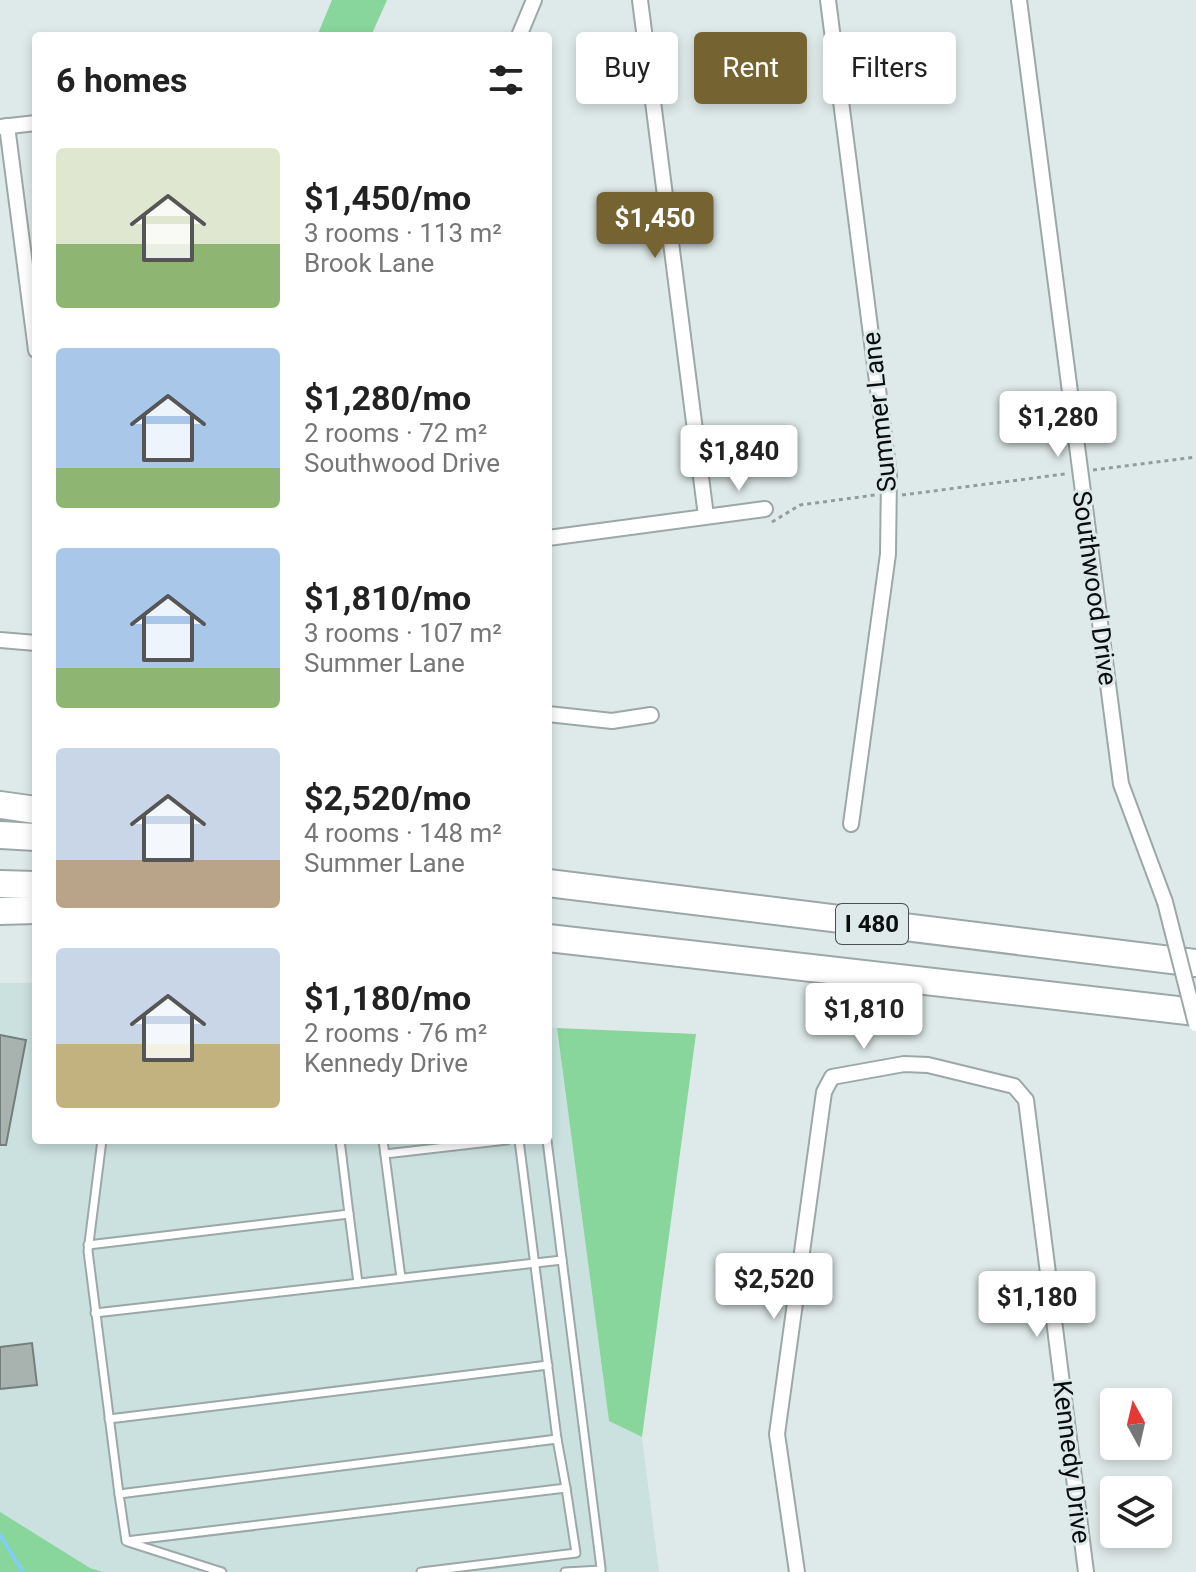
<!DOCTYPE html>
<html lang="en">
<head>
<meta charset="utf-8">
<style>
  body { margin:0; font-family:Roboto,sans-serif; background:#f2f2f2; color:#222; height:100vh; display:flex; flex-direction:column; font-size:30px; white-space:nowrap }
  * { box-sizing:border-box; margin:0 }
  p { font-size:26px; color:#767676 }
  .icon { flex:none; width:44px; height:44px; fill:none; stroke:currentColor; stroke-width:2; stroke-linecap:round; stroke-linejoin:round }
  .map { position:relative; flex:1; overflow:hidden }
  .side { position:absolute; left:32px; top:32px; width:520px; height:1112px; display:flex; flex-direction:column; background:#fff; border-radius:8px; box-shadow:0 4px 12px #0003 }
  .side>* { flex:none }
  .top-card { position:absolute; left:576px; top:32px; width:500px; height:72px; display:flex; gap:16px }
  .needle { width:52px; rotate:352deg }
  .fabs { position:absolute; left:1100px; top:1388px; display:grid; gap:16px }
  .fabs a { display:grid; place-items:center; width:72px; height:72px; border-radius:8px; background:#fff; box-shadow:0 4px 12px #0003; font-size:40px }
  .price { position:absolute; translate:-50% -68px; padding:0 18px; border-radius:8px; background:#fff; color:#222; font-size:26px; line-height:52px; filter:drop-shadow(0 2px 4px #0008) }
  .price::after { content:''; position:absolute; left:50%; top:48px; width:24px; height:18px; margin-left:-12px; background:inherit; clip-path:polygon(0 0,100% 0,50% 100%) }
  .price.on { background:#756432; color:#fff }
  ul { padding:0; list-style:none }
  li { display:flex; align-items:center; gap:24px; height:200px; padding:0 24px }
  li span { display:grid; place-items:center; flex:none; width:224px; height:160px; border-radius:8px; color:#555 }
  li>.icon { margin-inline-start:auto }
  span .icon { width:96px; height:96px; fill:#fffc; stroke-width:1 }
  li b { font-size:34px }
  h2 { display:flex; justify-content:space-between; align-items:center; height:96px; padding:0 24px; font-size:34px }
  .tag { padding:0 28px; border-radius:8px; background:#fff; box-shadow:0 4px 12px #0003; font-size:28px; line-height:72px }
  .tag.on { background:#756432; color:#fff }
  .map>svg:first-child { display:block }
</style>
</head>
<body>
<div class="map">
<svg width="1196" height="1572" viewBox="0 0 1196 1572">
  <rect width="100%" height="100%" fill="#deeae9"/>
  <path fill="#cbe1df" d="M0,983h36v157h512v-113l9,1 52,393 33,16 17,135h-556l-13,-4 -86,-52 -4,-4z"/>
  <g fill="#88d69b">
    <path d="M332,0h55l-16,36h-54z"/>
    <path d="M557,1028l139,6 -54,403 -33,-16z"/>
    <path d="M0,1512l90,56 13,4h-103z"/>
  </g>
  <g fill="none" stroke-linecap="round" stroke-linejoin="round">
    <path stroke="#80cdf5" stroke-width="4" d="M0,1535l23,37"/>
  </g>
  <g fill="#a8b3af" stroke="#747e7a" stroke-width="2">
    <path d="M0,1035l26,5 -20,105h-6z"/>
    <path d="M32,1343l5,42 -37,4v-42z"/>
  </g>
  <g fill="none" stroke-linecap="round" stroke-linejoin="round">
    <defs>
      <g id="lane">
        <path d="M102,1140l-14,111 31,243 438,-55 -38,-299"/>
        <path d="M383,1140l18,138"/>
        <path d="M547,1140l54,428"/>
        <path d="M385,1154l122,-14"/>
        <path d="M349,1214l9,69"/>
        <path d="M88,1245l261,-31 -9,-74"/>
        <path d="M95,1313l467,-53"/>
        <path d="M109,1419l439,-54"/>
        <path d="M119,1494l7,47 440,-53 -9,-49"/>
        <path d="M128,1542l94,30"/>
        <path d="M421,1572l155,-19 -10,-65"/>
        <path d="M565,1572l36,-2"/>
      </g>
      <g id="street">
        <path d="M640,0l66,516"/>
        <path d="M828,0l61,475 -1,79 -37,270"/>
        <path d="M1019,0l102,784 44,118"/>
        <path d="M519,36l15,-36"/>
        <path d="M7,126l29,224"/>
        <path d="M1,127l35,-4"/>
        <path d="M548,538l217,-29"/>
        <path d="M0,640l36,3"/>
        <path d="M548,714l64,7 39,-6"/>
        <path d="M797,1572l-20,-138 47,-342 8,-15 72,-13 24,1 86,21 12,14 60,472"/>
      </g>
      <g id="highway">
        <path d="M0,805l36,5"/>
        <path d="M0,835l36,2"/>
        <path d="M548,883l648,80"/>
        <path d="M0,884l36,1"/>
        <path d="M0,911l36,-1"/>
        <path d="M548,938l648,74"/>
      </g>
    </defs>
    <use href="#lane" stroke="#9ca8a7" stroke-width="11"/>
    <use href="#street" stroke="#9ca8a7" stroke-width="18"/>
    <use href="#highway" stroke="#9ca8a7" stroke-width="30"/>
    <g stroke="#929c9b" stroke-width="3" stroke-dasharray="4 4" stroke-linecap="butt">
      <path d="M1093,470l103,-13"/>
      <path d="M902,495l163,-21"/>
      <path d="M772,522l28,-17 75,-10"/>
    </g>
    <use href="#lane" stroke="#fff" stroke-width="7"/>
    <use href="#street" stroke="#fff" stroke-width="14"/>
    <use href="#highway" stroke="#fff" stroke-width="26"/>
    <defs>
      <path id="street-bridge" d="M1165,902l31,122"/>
    </defs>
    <use href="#street-bridge" stroke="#9ca8a7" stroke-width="18" stroke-linecap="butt"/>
    <use href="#street-bridge" stroke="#fff" stroke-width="14"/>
  </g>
  <g text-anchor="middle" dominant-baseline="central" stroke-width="6" stroke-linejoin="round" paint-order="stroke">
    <rect fill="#deeae9" stroke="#494f4f" stroke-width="2" x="836" y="904" width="72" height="40" rx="6"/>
    <g font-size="24" font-weight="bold" fill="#090d0d">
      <text x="872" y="924">I 480</text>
    </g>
    <g font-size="26" fill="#090d0d" stroke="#deeae9">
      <text transform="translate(879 412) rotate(-96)">Summer Lane</text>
      <text transform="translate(1095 588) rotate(82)">Southwood Drive</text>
      <text transform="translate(1072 1462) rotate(83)">Kennedy Drive</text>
    </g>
  </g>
</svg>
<div class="fabs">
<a><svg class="needle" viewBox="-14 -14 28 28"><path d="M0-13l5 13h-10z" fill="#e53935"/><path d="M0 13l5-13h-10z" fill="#767676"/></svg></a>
<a><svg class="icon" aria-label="layers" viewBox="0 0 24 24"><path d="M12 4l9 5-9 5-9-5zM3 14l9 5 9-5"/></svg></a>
</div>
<b class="price on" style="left:655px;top:260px">$1,450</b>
<b class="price" style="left:1058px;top:459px">$1,280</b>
<b class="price" style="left:739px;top:493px">$1,840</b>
<b class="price" style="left:864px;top:1051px">$1,810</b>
<b class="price" style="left:774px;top:1321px">$2,520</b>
<b class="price" style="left:1037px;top:1339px">$1,180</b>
<div class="top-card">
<a class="tag">Buy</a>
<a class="tag on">Rent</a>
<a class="tag">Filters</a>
</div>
<section class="side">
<h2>6 homes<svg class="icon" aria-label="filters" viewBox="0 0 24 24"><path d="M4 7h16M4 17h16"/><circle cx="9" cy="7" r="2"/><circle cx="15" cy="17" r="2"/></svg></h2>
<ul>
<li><span style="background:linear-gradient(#dfe7d0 60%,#8fb573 0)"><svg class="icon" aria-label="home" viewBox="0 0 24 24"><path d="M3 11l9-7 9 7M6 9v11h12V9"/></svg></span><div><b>$1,450/mo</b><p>3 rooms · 113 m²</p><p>Brook Lane</p></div></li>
<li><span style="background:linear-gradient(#a9c7e8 75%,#8fb573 0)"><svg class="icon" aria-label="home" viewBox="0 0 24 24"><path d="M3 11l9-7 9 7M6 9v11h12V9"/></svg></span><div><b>$1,280/mo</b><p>2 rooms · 72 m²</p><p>Southwood Drive</p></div></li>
<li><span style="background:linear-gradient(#a9c7e8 75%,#8fb573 0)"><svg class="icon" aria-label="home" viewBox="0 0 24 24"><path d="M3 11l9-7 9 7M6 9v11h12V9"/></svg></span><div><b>$1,810/mo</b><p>3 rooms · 107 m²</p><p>Summer Lane</p></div></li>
<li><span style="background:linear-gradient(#c9d6e8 70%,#b9a48a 0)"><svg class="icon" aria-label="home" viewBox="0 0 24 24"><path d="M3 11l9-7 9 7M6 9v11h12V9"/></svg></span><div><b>$2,520/mo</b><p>4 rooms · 148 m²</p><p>Summer Lane</p></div></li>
<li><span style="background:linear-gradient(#c9d6e8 60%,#c2b280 0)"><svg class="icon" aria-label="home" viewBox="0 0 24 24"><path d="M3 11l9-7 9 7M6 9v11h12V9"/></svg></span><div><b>$1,180/mo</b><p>2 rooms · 76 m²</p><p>Kennedy Drive</p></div></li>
</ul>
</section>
</div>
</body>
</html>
